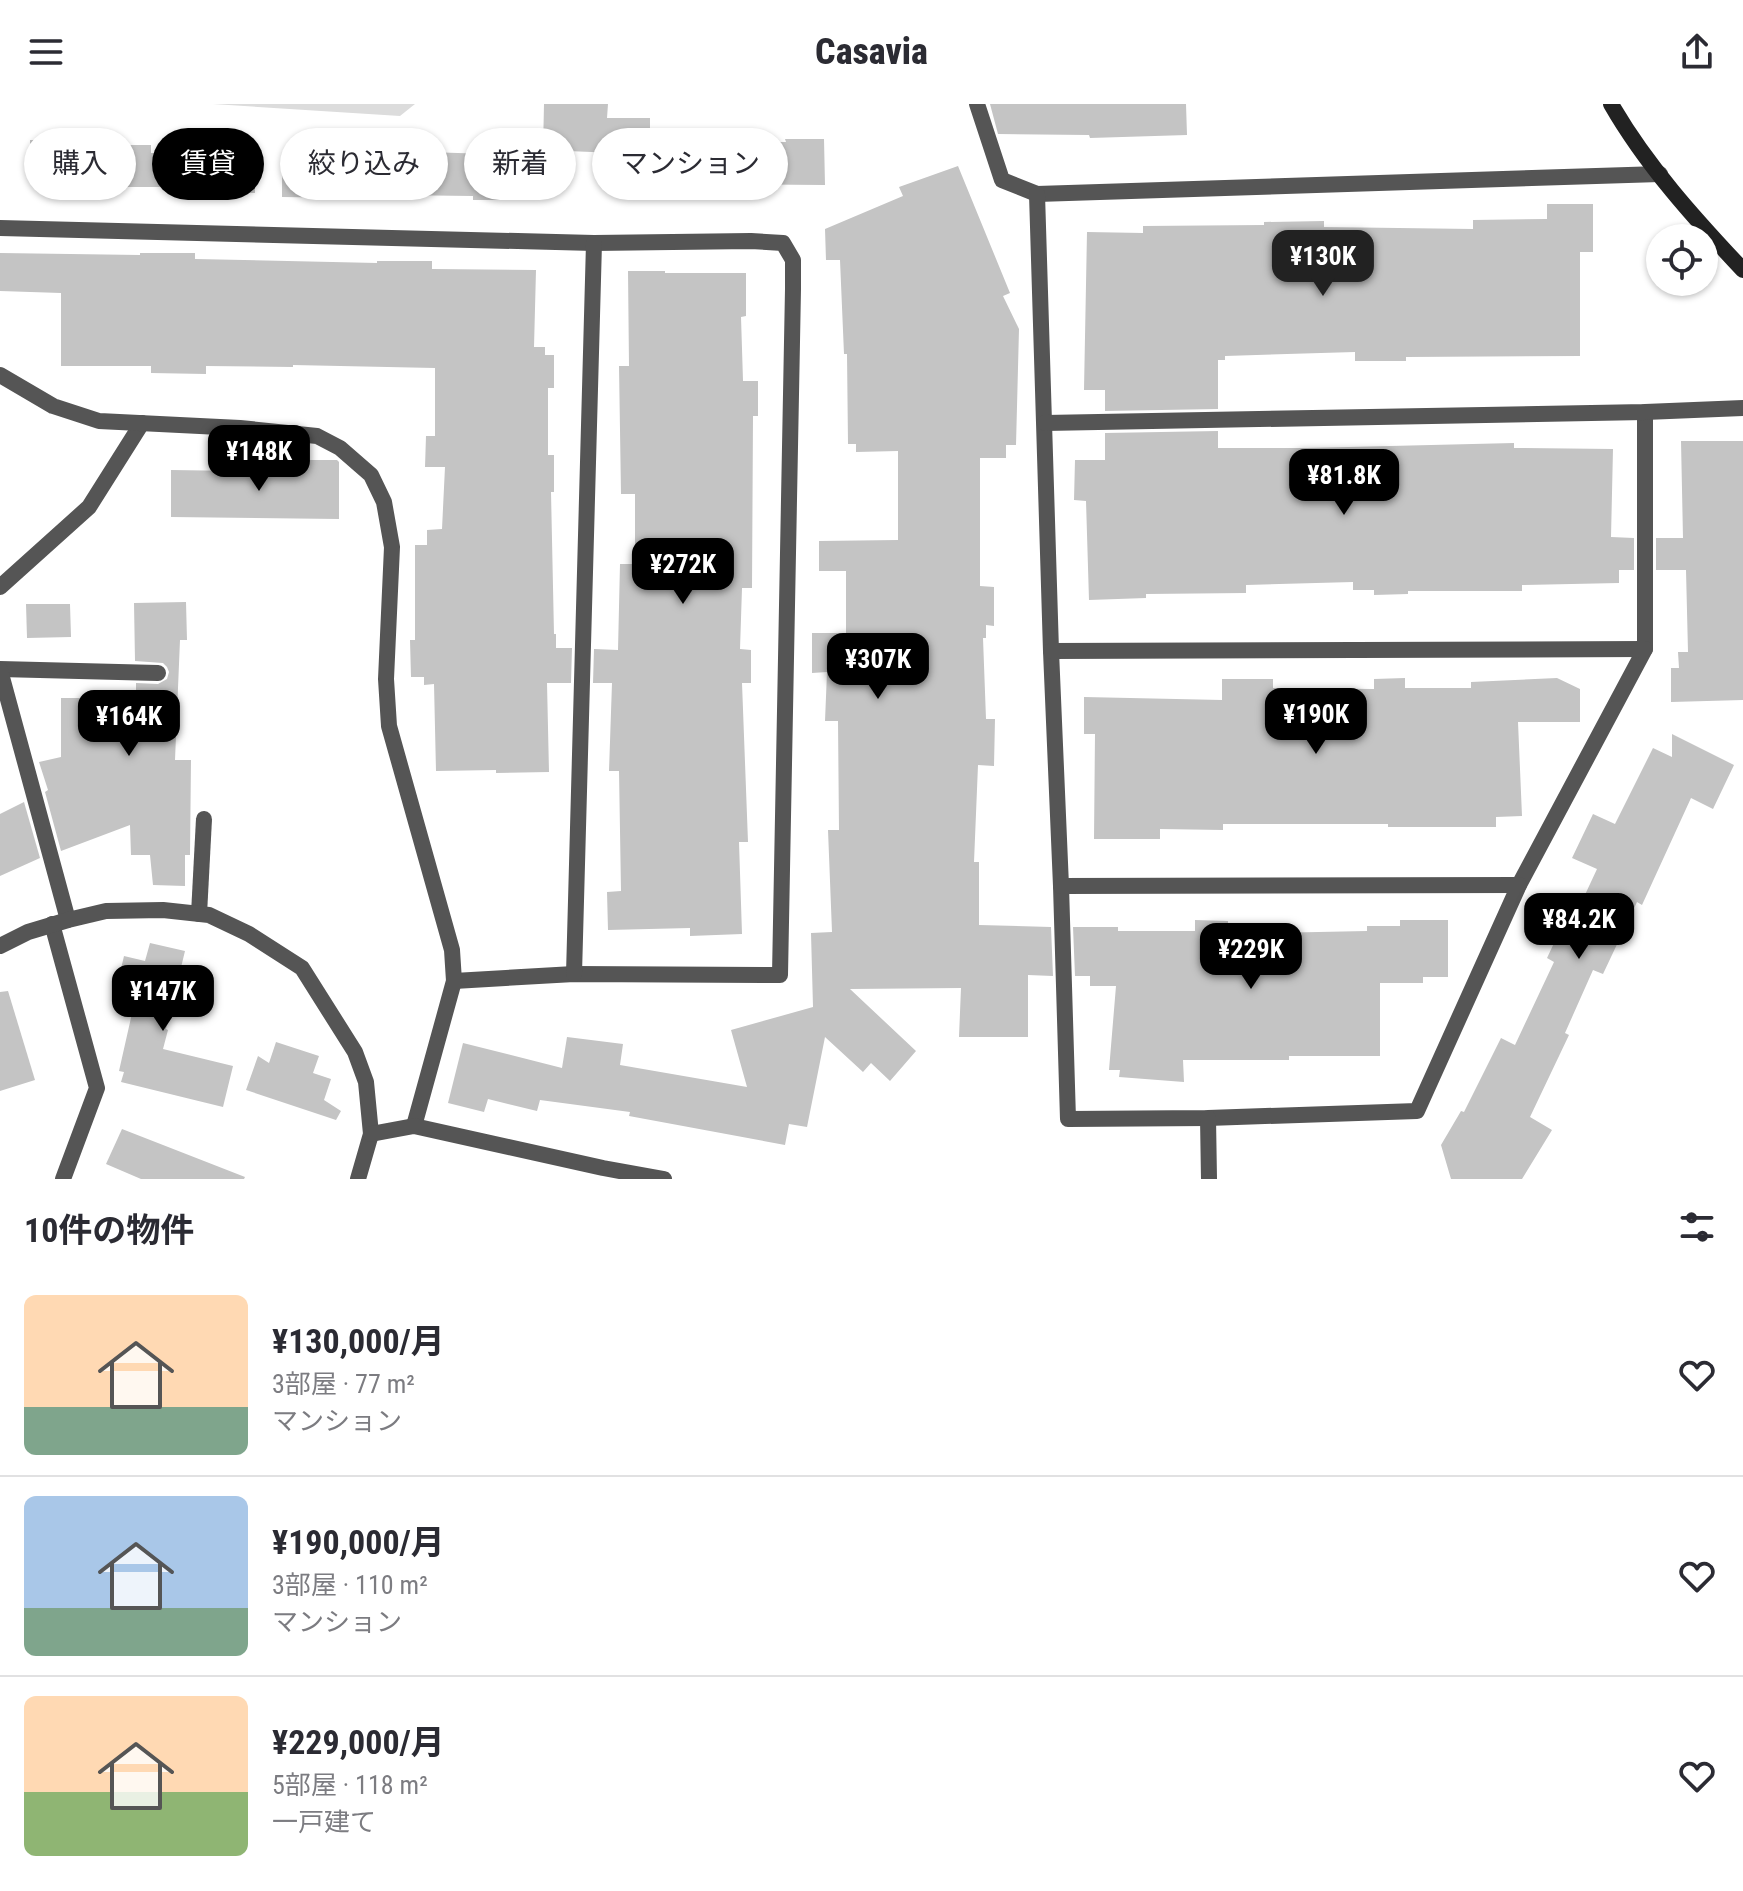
<!DOCTYPE html>
<html lang="ja">
<head>
<meta charset="utf-8">
<style>
  body { margin:0; font-family:"Roboto Condensed","Noto Sans JP",sans-serif; background:#f7f7f7; color:#2b2b33; height:100vh; display:flex; flex-direction:column; font-size:30px; white-space:nowrap }
  * { box-sizing:border-box; margin:0 }
  p { font-size:26px; color:#7c7c81 }
  .icon { flex:none; width:44px; height:44px; fill:none; stroke:currentColor; stroke-width:2; stroke-linecap:round; stroke-linejoin:round }
  .map { position:relative; height:1075px; overflow:hidden }
  .drawer { display:flex; flex-direction:column; background:#fff; flex:1 }
  .drawer>* { flex:none }
  .top-card { position:absolute; left:24px; top:24px; width:800px; height:72px; display:flex; gap:16px }
  .tools { position:absolute; left:1646px; top:120px; display:grid; gap:16px }
  .tools a { display:grid; place-items:center; width:72px; height:72px; border-radius:50%; background:#fff; box-shadow:0 2px 6px #0004; font-size:40px }
  .price { position:absolute; translate:-50% -68px; padding:0 18px; border-radius:16px; background:#000; color:#fff; font-size:26px; line-height:52px; filter:drop-shadow(0 2px 4px #0008) }
  .price::after { content:''; position:absolute; left:50%; top:48px; width:24px; height:18px; margin-left:-12px; background:inherit; clip-path:polygon(0 0,100% 0,50% 100%) }
  .price.current { background:#222; color:#fff }
  ul { padding:0; list-style:none }
  li { display:flex; align-items:center; gap:24px; height:200px; padding:0 24px }
  li+li { border-top:2px solid #e1e1e2 }
  li span { display:grid; place-items:center; flex:none; width:224px; height:160px; border-radius:12px; color:#555 }
  li>.icon { margin-inline-start:auto }
  span .icon { width:96px; height:96px; fill:#fffc; stroke-width:1 }
  li b { font-size:34px }
  h2 { display:flex; justify-content:space-between; align-items:center; height:96px; padding:0 24px; font-size:34px }
  .chip { padding:0 28px; border-radius:36px; background:#fff; box-shadow:0 2px 6px #0004; font-size:28px; line-height:72px }
  .chip.current { background:#000; color:#fff }
  header { display:flex; justify-content:space-between; align-items:center; height:104px; padding:0 24px; background:#fff; font-size:36px; font-weight:800 }
  .map>svg:first-child { display:block }
</style>
</head>
<body>
<header><svg class="icon" aria-label="menu" viewBox="0 0 24 24"><path d="M4 6h16M4 12h16M4 18h16"/></svg>Casavia<svg class="icon" aria-label="share" viewBox="0 0 24 24"><path d="M12 15V3M7 8l5-5 5 5M5 13v7h14v-7"/></svg></header>
<div class="map">
<svg width="1743" height="1075" viewBox="0 0 1743 1075">
  <rect width="100%" height="100%" fill="#fff"/>
  <path fill="#dcdcdc" d="M213,0h202l-15,12z"/>
  <g fill="#c4c4c4">
    <path d="M544,0h64l-1,14h43v14h15v38l-49,1v-18l-73,-3z"/>
    <path d="M990,0h196l1,31 -97,3 -1,-3 -91,-1z"/>
    <path d="M785,35h39l1,46 -137,-1v-42h98z"/>
    <path d="M30,36h53v5h68v8l104,1v39h-51v-6h-100v-7h-74z"/>
    <path d="M489,42h44v45h-23l1,9h-38v-4l-80,-1 2,-44 94,3z"/>
    <path d="M282,62h68v32l-68,-1z"/>
    <path d="M958,62l52,127 -7,3 16,33 -3,116h-10v13h-26v128l14,1v39l-8,-1v13h-3l3,81h9l-1,47 -16,-1 -4,97h5v63l72,2 2,49 -25,-1v62h-69l2,-49 -111,1 66,62 -26,30 -19,-18 -8,9 -38,-35 -18,90 -18,-3 -4,21 -156,-29 1,-4 -90,-12 -3,11 -49,-12 -4,13 -36,-9 15,-60 99,25 5,-31 56,7 -3,21 127,22 -16,-57 82,-23 -2,-74 21,-1 -4,-102h11l-1,-109h-13l2,-49 -15,1v-40h34v-62h-27v-30l79,-1v-89l-42,1v-8h-8l-1,-90h-3l-4,-94h-14l-1,-31 78,-33 -4,-9z"/>
    <path d="M1547,100h46v48h-13v104l-174,1v4h-51v-9l-130,4v4h-7v49l-113,2v-21h-21l3,-158 56,1v-7l121,-1v-3l60,-1v6l149,2v-9l74,-1z"/>
    <path d="M0,149l140,2v-2h55v6l182,4v-2h55v8l104,1 -2,77h11v8h9v33h-6v67h6v37h-3l3,142h2v14h16l-1,35h-24l2,89 -53,1v-3l-60,1 -2,-87 -10,1v-8h-13l-1,-37h5v-95h12v-15l15,-1 3,-62h-20l1,-31h9v-68l-142,-3v2l-87,-1v8l-55,-1v-7h-90v-73l-61,-2z"/>
    <path d="M628,167h37v2h81v43l-5,1 2,64h15v35h-5l-1,172h-10l-2,61 11,1v33h-9l6,159h-9l3,92 -52,2v-8l-82,2 -1,-38 14,-1 -2,-120h-10l3,-88h-19l1,-34 24,1 2,-86h15v-70h-14l-2,-128h10z"/>
    <path d="M1218,327v17h89l207,-5v5l99,1 -2,88 23,1v32h-15v13l-97,2v6h-114v3l-34,1v-5h-21v-8l-107,3v8l-100,1v4l-57,2 -3,-99 -12,-1 1,-40h30v-27z"/>
    <path d="M1681,337h62v259l-72,2v-34h8l-1,-16h10l-2,-82h-30v-32h27z"/>
    <path d="M299,356h38l2,2v57l-168,-2v-47l127,2z"/>
    <path d="M186,498l1,38h-7l-5,120h16l-1,95h-5v31l-32,-1 -3,-30h-19l-1,-30 -69,26 -16,-59 3,-2 -9,-28 22,-5v-59h75v-15l22,1 9,-5 2,-7 -2,-5 -4,-4 -28,-2 -1,-58z"/>
    <path d="M26,500h44l1,33 -44,1z"/>
    <path d="M1405,574v10h66v-6l86,-4 23,11v33h-62l4,94 -26,1v10h-108v-3h-165v6l-63,-1v10h-66l1,-105h-11v-37l138,3v-21h51v9l101,1v-10z"/>
    <path d="M1672,630l62,31 -21,44 -22,-11 -49,107 -5,-3 -34,72 -10,-4 -28,63 4,2 -39,82 22,13 -30,49h-71l-10,-34 20,-34 3,1 37,-74 14,7 39,-83 -7,-4 16,-34 7,3 27,-58 -25,-11 21,-44 22,10 38,-76 19,9z"/>
    <path d="M24,698l16,56 -40,18v-62z"/>
    <path d="M1195,816l33,1v13l139,-3v-5h33v-6h48v57h-25v6h-43v73h-91v4h-106l1,22 -65,-5 1,-7h-11l7,-84h-26v-10h-15l-2,-49h45v4h77z"/>
    <path d="M150,839l35,8 -19,78 2,1 -5,19 70,17 -10,41 -102,-25 3,-10 -5,-1 16,-71 -20,-6 9,-38 21,5z"/>
    <path d="M8,887l27,89 -35,11v-99z"/>
    <path d="M276,938l43,14 -6,17 18,6 -7,21 17,11 -5,9 -90,-30 12,-34 11,7z"/>
    <path d="M122,1025l123,48 -1,2h-103l-35,-15z"/>
  </g>
  <g fill="none" stroke-linecap="round" stroke-linejoin="round">
    <g stroke="#555" stroke-width="16">
      <path d="M0,483l89,-80 53,-84"/>
      <path d="M0,565l158,4"/>
      <path d="M0,566l68,250"/>
      <path d="M199,810l5,-95"/>
    </g>
    <g stroke="#555" stroke-width="16">
      <path d="M977,0l25,76 35,14 623,-20"/>
      <path d="M1037,90l14,457 10,235 7,233 140,-1 209,-7 102,-226 126,-236v-237"/>
      <path d="M0,124l594,15 157,-2 32,2 10,17v29l-13,686 -206,-1 -120,7"/>
      <path d="M0,271l53,31 46,15 141,7 77,8 23,12 31,27 13,27 8,45 -6,132 3,47 63,224 2,31 -40,145"/>
      <path d="M1045,319l600,-11 98,-4"/>
      <path d="M1051,547l594,-2"/>
      <path d="M1061,782l458,-1"/>
      <path d="M52,820l45,164 -34,91"/>
      <path d="M0,842l28,-14 40,-12 38,-9 57,-1 46,5 40,19 53,34 53,84 11,30 5,52 -13,45"/>
      <path d="M574,870l20,-731"/>
      <path d="M1208,1014l1,61"/>
      <path d="M371,1030l43,-8 189,42 61,11"/>
    </g>
    <path stroke="#222" stroke-width="16" d="M1611,0c35,61 84,115 132,166"/>
  </g>
</svg>
<div class="tools">
<a><svg class="icon" aria-label="locate" viewBox="0 0 24 24"><circle cx="12" cy="12" r="6"/><path d="M12 2v4M12 18v4M2 12h4M18 12h4"/></svg></a>
</div>
<b class="price current" style="left:1323px;top:194px">¥130K</b>
<b class="price" style="left:259px;top:389px">¥148K</b>
<b class="price" style="left:1344px;top:413px">¥81.8K</b>
<b class="price" style="left:683px;top:502px">¥272K</b>
<b class="price" style="left:878px;top:597px">¥307K</b>
<b class="price" style="left:1316px;top:652px">¥190K</b>
<b class="price" style="left:129px;top:654px">¥164K</b>
<b class="price" style="left:1579px;top:857px">¥84.2K</b>
<b class="price" style="left:1251px;top:887px">¥229K</b>
<b class="price" style="left:163px;top:929px">¥147K</b>
<div class="top-card">
<a class="chip">購入</a>
<a class="chip current">賃貸</a>
<a class="chip">絞り込み</a>
<a class="chip">新着</a>
<a class="chip">マンション</a>
</div>
</div>
<section class="drawer">
<h2>10件の物件<svg class="icon" aria-label="filters" viewBox="0 0 24 24"><path d="M4 7h16M4 17h16"/><circle cx="9" cy="7" r="2"/><circle cx="15" cy="17" r="2"/></svg></h2>
<ul>
<li><span style="background:linear-gradient(#ffd9b3 70%,#7fa58c 0)"><svg class="icon" aria-label="home" viewBox="0 0 24 24"><path d="M3 11l9-7 9 7M6 9v11h12V9"/></svg></span><div><b>¥130,000/月</b><p>3部屋 · 77 m²</p><p>マンション</p></div><svg class="icon" aria-label="heart" viewBox="0 0 24 24"><path d="M12 20l-8-8c-3-5 5-10 8-4 3-6 11-1 8 4z"/></svg></li>
<li><span style="background:linear-gradient(#a9c7e8 70%,#7fa58c 0)"><svg class="icon" aria-label="home" viewBox="0 0 24 24"><path d="M3 11l9-7 9 7M6 9v11h12V9"/></svg></span><div><b>¥190,000/月</b><p>3部屋 · 110 m²</p><p>マンション</p></div><svg class="icon" aria-label="heart" viewBox="0 0 24 24"><path d="M12 20l-8-8c-3-5 5-10 8-4 3-6 11-1 8 4z"/></svg></li>
<li><span style="background:linear-gradient(#ffd9b3 60%,#8fb573 0)"><svg class="icon" aria-label="home" viewBox="0 0 24 24"><path d="M3 11l9-7 9 7M6 9v11h12V9"/></svg></span><div><b>¥229,000/月</b><p>5部屋 · 118 m²</p><p>一戸建て</p></div><svg class="icon" aria-label="heart" viewBox="0 0 24 24"><path d="M12 20l-8-8c-3-5 5-10 8-4 3-6 11-1 8 4z"/></svg></li>
</ul>
</section>
</body>
</html>
